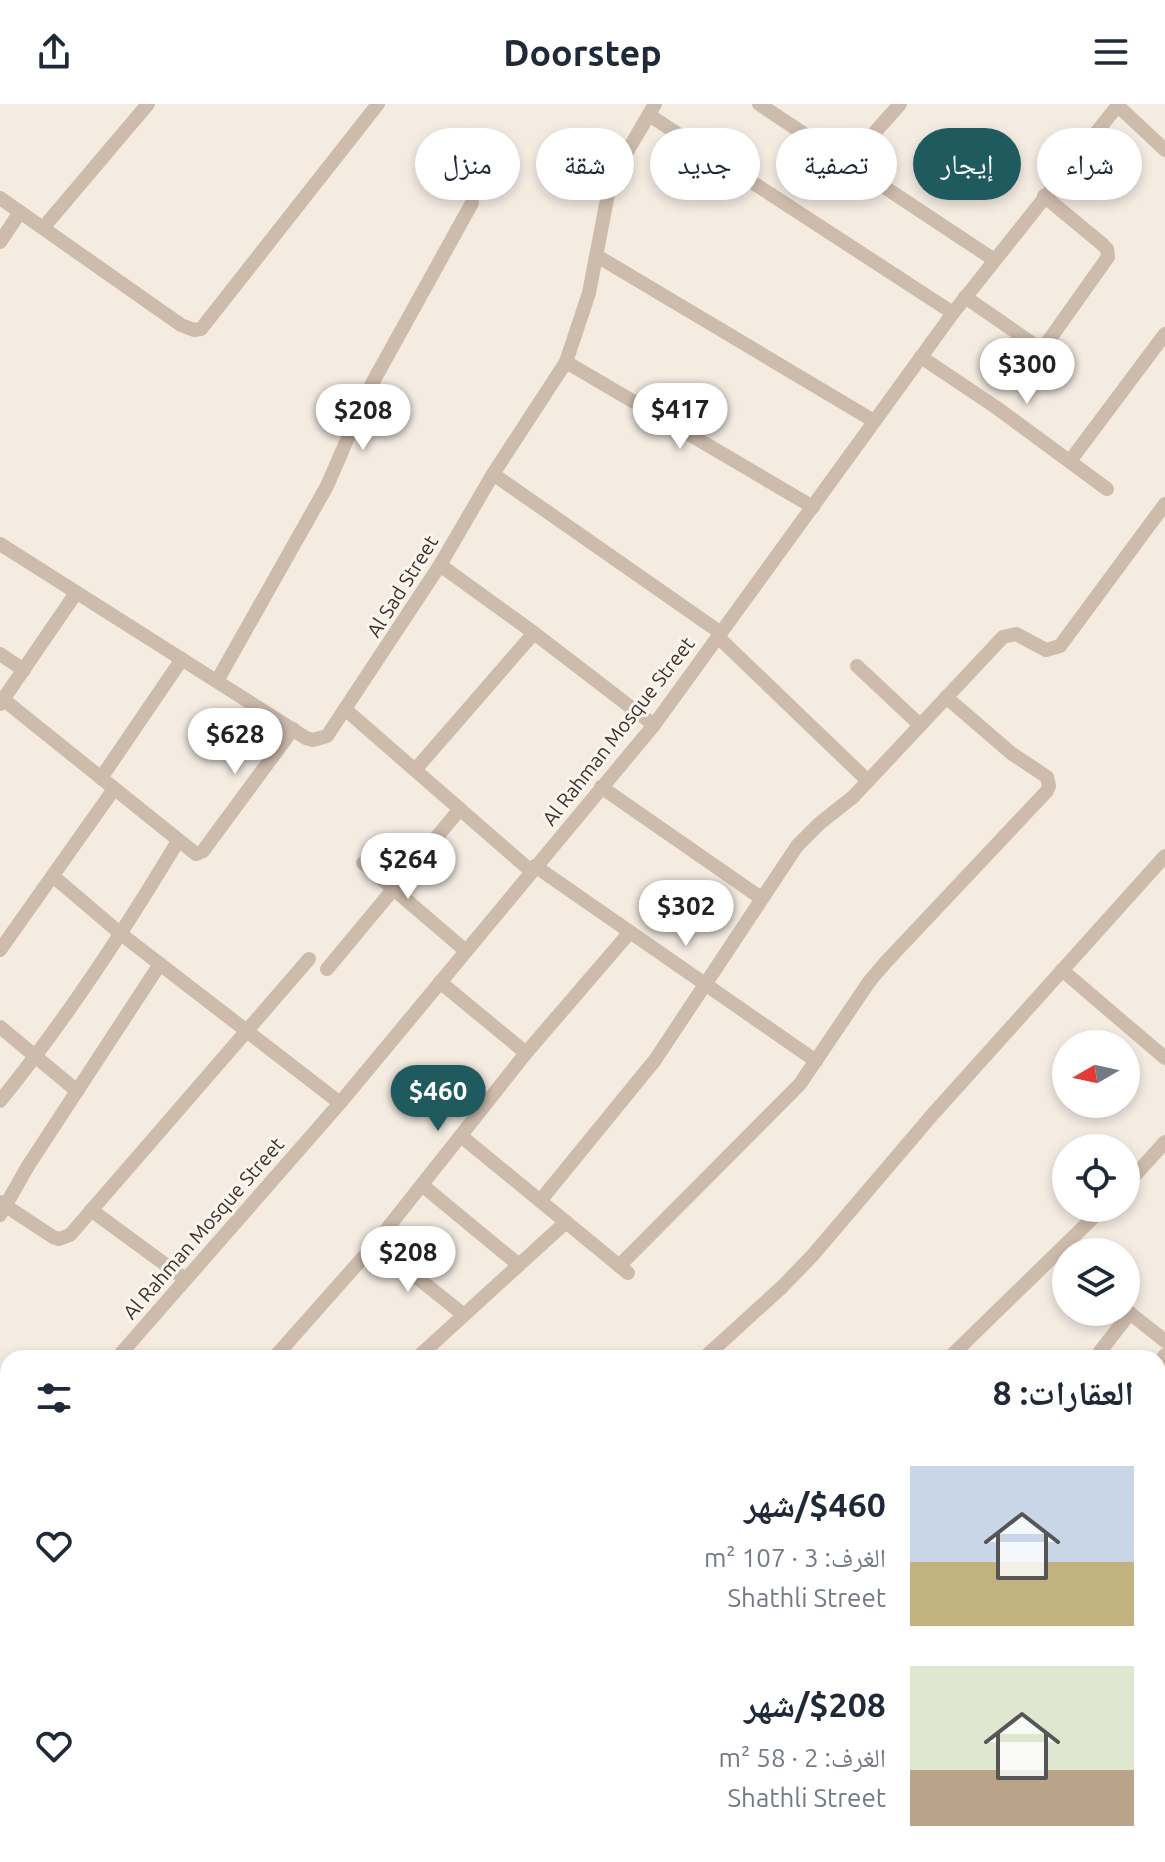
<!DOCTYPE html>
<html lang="ar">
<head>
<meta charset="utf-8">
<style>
  body { margin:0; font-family:Ubuntu,"Noto Naskh Arabic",sans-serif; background:#f2f2f3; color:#1f2937; direction:rtl; height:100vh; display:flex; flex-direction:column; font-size:30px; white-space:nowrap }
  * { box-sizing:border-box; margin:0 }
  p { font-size:26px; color:#747a83 }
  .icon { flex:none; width:44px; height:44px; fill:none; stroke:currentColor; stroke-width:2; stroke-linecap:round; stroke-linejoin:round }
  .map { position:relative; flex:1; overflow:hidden; direction:ltr }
  .sheet { position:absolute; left:0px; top:1246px; width:1166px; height:512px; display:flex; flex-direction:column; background:#fff; border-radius:24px 24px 0 0; box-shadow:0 4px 12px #0003; direction:rtl }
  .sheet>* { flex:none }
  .guide { position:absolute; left:24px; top:24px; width:1118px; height:72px; direction:rtl; display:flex; gap:16px }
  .needle { width:52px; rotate:261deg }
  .buttons { position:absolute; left:1052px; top:926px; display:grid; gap:16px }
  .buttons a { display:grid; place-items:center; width:88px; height:88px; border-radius:50%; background:#fff; box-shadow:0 4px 12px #0003; font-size:40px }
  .price { position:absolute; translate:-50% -68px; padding:0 18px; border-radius:28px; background:#fff; color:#222; font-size:26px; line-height:52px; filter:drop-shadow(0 2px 4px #0008) }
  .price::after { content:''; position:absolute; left:50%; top:48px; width:24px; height:18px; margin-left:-12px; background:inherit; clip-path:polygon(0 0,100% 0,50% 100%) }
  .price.on { background:#1f5a5e; color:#fff }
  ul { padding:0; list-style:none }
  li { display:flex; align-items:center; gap:24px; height:200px; padding:0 32px }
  li span { display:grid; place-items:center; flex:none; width:224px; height:160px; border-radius:0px; color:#555 }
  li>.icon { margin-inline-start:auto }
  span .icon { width:96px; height:96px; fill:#fffc; stroke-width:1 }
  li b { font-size:34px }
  h2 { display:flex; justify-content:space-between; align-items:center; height:96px; padding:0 32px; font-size:34px }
  .pill { padding:0 28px; border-radius:36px; background:#fff; box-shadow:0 4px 12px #0003; font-size:28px; line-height:72px }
  .pill.on { background:#1f5a5e; color:#fff }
  header { display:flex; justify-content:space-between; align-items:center; height:104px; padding:0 32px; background:#fff; font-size:36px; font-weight:700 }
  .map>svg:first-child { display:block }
</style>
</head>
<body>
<header><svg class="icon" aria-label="menu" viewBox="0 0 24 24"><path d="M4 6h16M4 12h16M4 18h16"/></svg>Doorstep<svg class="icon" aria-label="share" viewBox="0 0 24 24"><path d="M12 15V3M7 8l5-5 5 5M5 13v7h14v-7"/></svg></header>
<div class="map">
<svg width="1165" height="1758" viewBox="0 0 1165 1758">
  <rect width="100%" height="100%" fill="#f4ebe1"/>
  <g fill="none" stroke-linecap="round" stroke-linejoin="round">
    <g stroke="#cdbbac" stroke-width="14">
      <path d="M759,0l234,155"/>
      <path d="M1117,1l48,45"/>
      <path d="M649,11l304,198"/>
      <path d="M876,27l24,-27"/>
      <path d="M0,94l181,127 13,5 7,-1 177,-225"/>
      <path d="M43,124l105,-124"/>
      <path d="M0,138l20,-30"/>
      <path d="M597,152l277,165"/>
      <path d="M965,193l100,69"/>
      <path d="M1042,246l66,-93 -1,-8 -5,-5 -58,-48"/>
      <path d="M921,253l76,51 110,81"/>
      <path d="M566,258l247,145"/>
      <path d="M1070,357l95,-127"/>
      <path d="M493,370l228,159"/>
      <path d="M0,440l306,194 7,2 14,-4 113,-171 53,-91 73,-112 23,-69 19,-99 9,-25 38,-65"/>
      <path d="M440,461l94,68 120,92"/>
      <path d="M718,533l150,144"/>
      <path d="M0,550l24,16"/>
      <path d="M857,562l63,59"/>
      <path d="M217,577l110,-195 42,-97 103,-186"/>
      <path d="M4,596l192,154 7,-3 90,-122"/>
      <path d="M0,600l76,-111"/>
      <path d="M346,606l185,161"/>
      <path d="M415,666l119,-137"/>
      <path d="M101,674l81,-119"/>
      <path d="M601,683l160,111"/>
      <path d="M363,759l103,88"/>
      <path d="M535,762l281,195"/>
      <path d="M54,773l67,57 219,169"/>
      <path d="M0,846l114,-161"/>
      <path d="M327,865l133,-160"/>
      <path d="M1062,866l103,88"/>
      <path d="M440,878l86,71"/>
      <path d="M0,923l77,64"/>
      <path d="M0,997c67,-82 124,-170 178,-260"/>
      <path d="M461,1032l167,137"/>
      <path d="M422,1081l97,80"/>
      <path d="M1126,1081l39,-43"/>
      <path d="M540,1097l115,-141 142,-214 23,-23 33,-26 150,-160 13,-3 30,16 14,-4 105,-142"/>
      <path d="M0,1098l53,35 6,2 11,-4 239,-276"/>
      <path d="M91,1106l94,69"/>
      <path d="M0,1111l28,-49 132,-202"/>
      <path d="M375,1140l89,71"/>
      <path d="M619,1162l181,-182 69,-102 16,-19 162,-172 2,-5 -2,-9 -36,-24 -65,-56"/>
      <path d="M1126,1206l39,31"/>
      <path d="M117,1254l223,-255 314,-378 299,-412 166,-209"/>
      <path d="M274,1254l101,-114 151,-191 104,-121"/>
      <path d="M417,1254l149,-136"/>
      <path d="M704,1254l78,-71 30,-31 121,-142 232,-258"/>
      <path d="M949,1254l154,-150"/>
      <path d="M1095,1254l35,-45"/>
      <path d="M1158,1261l7,-10"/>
      <path d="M1158,1352l7,5"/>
      <path d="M0,1390l8,-9"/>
      <path d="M1158,1421l7,-10"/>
      <path d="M0,1624l8,-12"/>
      <path d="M1165,1639l-7,8 1,4 6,6"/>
      <path d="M1158,1721l7,-9"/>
      <path d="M514,1750l11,8"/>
      <path d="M53,1758l6,-8"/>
      <path d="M223,1758l6,-8"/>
      <path d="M377,1758l6,-8"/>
      <path d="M679,1758l7,-8"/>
      <path d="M809,1758l6,-8"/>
      <path d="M922,1758l5,-8"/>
      <path d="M1132,1758l5,-8"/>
    </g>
  </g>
  <g text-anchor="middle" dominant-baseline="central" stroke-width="6" stroke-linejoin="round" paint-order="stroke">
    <g font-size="20" fill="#3b302b" stroke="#fbf5ee">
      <text transform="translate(402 482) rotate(-58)">Al Sad Street</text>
      <text transform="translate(618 627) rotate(-52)">Al Rahman Mosque Street</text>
      <text transform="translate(203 1124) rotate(-49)">Al Rahman Mosque Street</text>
    </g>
  </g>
</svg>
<div class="buttons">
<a><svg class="needle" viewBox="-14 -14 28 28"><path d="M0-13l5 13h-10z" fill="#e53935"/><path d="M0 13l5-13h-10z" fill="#747a83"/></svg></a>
<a><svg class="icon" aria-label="locate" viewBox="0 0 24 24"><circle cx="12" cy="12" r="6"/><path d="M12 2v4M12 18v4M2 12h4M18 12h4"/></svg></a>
<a><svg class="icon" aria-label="layers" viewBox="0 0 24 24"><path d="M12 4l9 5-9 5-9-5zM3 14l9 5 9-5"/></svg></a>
</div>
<b class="price" style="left:1027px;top:302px">$300</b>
<b class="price" style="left:680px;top:347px">$417</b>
<b class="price" style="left:363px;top:348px">$208</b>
<b class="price" style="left:235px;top:672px">$628</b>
<b class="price" style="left:408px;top:797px">$264</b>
<b class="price" style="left:686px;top:844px">$302</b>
<b class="price on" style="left:438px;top:1029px">$460</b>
<b class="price" style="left:408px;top:1190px">$208</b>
<div class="guide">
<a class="pill">شراء</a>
<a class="pill on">إيجار</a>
<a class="pill">تصفية</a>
<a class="pill">جديد</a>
<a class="pill">شقة</a>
<a class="pill">منزل</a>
</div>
<section class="sheet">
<h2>العقارات: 8<svg class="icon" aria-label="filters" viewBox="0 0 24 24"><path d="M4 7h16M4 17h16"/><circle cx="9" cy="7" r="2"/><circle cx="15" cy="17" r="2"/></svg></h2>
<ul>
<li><span style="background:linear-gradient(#c9d6e8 60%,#c2b280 0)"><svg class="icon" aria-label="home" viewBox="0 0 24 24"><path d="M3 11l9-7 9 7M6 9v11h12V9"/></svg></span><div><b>$460/شهر</b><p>الغرف: 3 · 107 m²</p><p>Shathli Street</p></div><svg class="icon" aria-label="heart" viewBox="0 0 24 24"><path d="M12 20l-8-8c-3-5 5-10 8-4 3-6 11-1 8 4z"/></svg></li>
<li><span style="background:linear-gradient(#dfe7d0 65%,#b9a48a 0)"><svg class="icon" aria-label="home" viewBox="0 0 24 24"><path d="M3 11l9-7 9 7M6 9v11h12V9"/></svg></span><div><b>$208/شهر</b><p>الغرف: 2 · 58 m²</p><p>Shathli Street</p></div><svg class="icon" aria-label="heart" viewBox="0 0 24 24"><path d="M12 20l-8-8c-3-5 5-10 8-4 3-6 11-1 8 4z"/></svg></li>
</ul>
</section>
</div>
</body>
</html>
